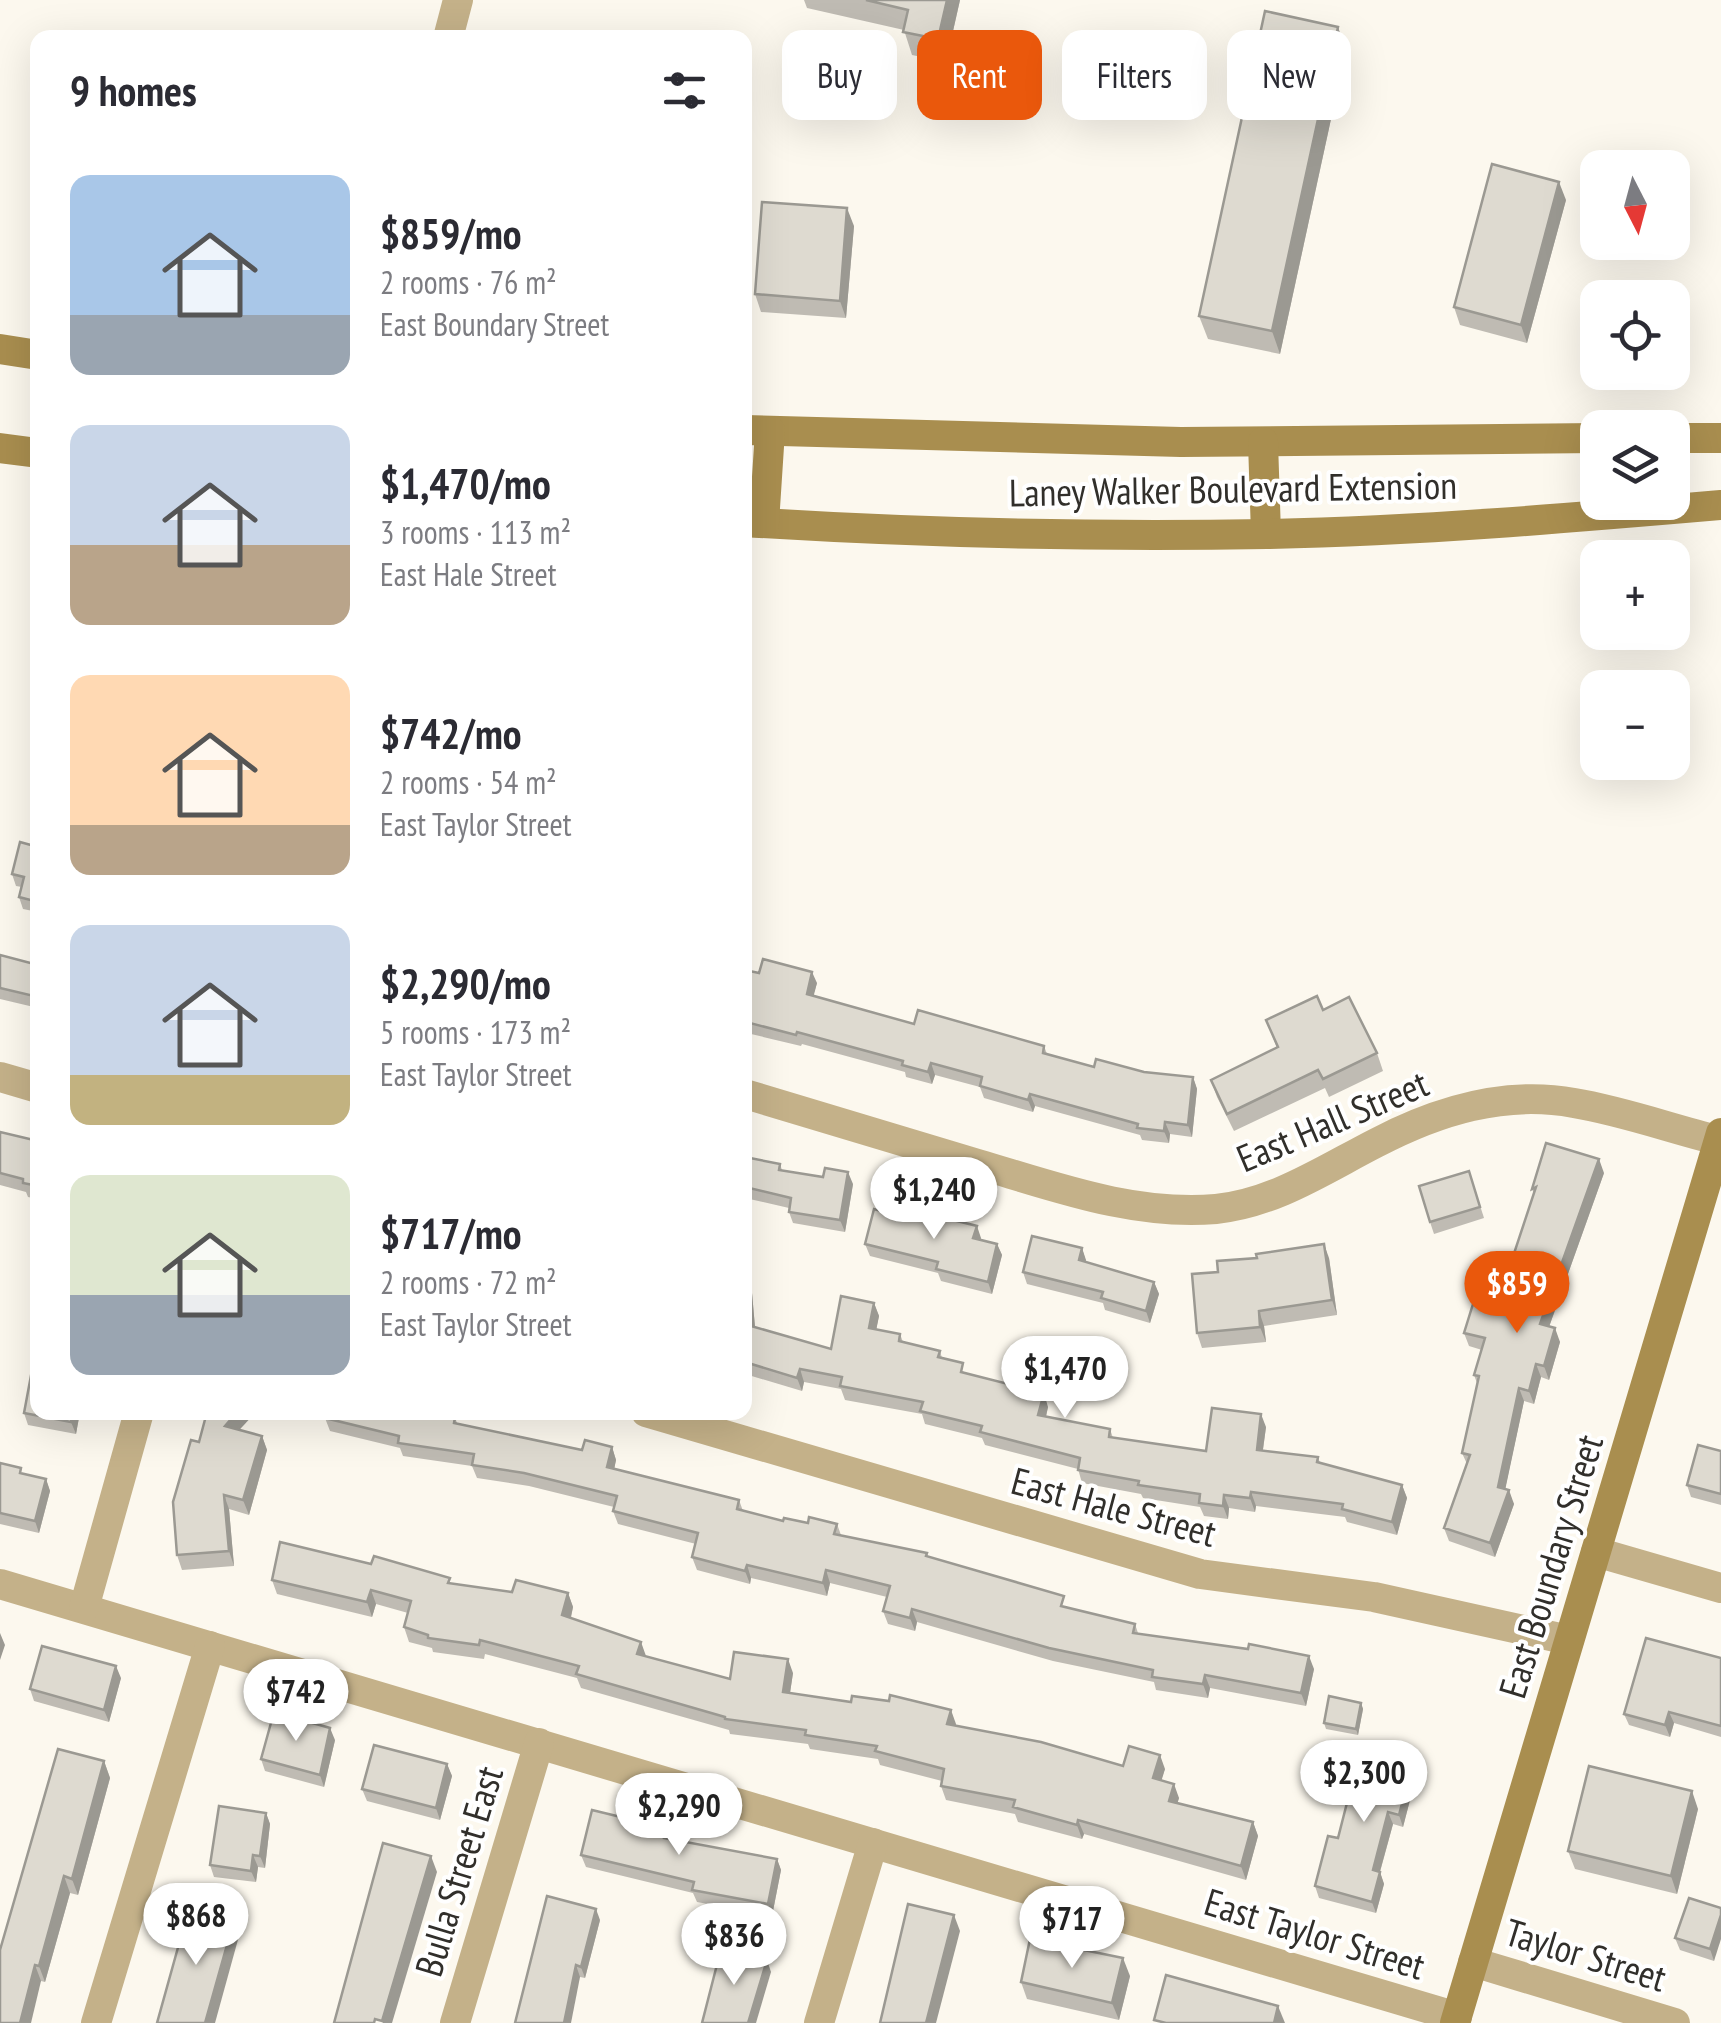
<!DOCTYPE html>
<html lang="en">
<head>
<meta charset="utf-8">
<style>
  body { margin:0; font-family:"PT Sans Narrow",sans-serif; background:#f7f7f7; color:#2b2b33; height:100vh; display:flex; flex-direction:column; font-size:38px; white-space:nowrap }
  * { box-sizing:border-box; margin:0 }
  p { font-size:32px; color:#7c7c81 }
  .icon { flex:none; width:55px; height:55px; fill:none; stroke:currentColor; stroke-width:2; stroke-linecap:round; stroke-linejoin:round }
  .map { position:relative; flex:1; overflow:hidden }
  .panel { position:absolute; left:30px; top:30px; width:722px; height:1390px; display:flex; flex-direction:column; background:#fff; border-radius:20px; box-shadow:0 10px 40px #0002 }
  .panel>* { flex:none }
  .banner { position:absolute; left:782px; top:30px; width:788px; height:90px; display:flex; gap:20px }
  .needle { width:65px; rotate:174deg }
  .controls { position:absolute; left:1580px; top:150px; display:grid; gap:20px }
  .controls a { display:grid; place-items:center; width:110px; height:110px; border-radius:20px; background:#fff; box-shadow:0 10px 40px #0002; font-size:50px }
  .price { position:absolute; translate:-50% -85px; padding:0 22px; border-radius:35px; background:#fff; color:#222; font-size:32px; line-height:65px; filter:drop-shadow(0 2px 5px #0008) }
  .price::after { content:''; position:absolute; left:50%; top:60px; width:30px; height:22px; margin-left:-15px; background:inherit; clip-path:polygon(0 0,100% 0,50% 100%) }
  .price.selected { background:#ea580c; color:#fff }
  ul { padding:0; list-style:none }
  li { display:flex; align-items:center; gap:30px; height:250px; padding:0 40px }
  li span { display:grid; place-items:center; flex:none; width:280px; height:200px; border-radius:20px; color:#555 }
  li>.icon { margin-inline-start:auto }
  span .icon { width:120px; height:120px; fill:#fffc; stroke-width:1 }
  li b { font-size:42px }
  h2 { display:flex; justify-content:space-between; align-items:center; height:120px; padding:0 40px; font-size:42px }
  .pill { padding:0 35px; border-radius:20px; background:#fff; box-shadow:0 10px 40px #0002; font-size:35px; line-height:90px }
  .pill.selected { background:#ea580c; color:#fff }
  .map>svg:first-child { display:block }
</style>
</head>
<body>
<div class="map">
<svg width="1721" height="2023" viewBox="0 0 1721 2023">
  <rect width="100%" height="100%" fill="#fcf8ee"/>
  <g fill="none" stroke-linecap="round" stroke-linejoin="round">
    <g stroke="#c4b189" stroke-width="30">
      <path d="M448,38l10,-38"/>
      <path d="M0,1077l38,11"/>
      <path d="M745,1094c78,24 156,47 233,70 78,23 156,52 238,45 59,-6 109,-40 160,-66 61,-32 128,-53 198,-40 49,8 98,26 147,38"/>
      <path d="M646,1412l554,162 174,23 195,43"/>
      <path d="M1596,1552l125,36"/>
      <path d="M0,1584l1457,433"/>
      <path d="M84,1608l55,-196"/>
      <path d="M1473,1962l202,61"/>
      <path d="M96,2023l114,-377"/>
      <path d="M455,2023l84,-280"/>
      <path d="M819,2023l54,-180"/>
    </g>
    <g stroke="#a98e4f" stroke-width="30">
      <path d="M0,349l38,6"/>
      <path d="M745,430l436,12 417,-4"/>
      <path d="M1672,438h49"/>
      <path d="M1263,442l3,92"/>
      <path d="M0,448l38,5"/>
      <path d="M745,522c173,11 349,15 522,12 152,-3 303,-16 454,-29"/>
      <path d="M764,523l6,-92"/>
      <path d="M1455,2023l266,-890"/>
    </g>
  </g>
  <g fill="#bfbbb3">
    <path d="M804,0h156l-14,62 -34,-7 -8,-25 -97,-22z"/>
    <path d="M1346,50l-66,304 -72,-15 -9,-23z"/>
    <path d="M38,160v44l-6,-16z"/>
    <path d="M1566,200l-39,143 -67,-18 -6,-18z"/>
    <path d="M854,226l-8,92 -85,-6 -6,-18z"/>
    <path d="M38,847v65l-15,-3 -4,-12 3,-10 -6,-1 -4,-12z"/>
    <path d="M0,955l38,10v43l-38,-9z"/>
    <path d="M745,970l72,13 -4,13 101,28 130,22 3,8 47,13 99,10 4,12 -5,48 -22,-3 -1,9 -27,-3 -2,-5 -105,-29 -2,6 -49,-14 -4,-11 -45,-12 -3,9 -26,-7 -1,-5 -103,-28 -1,2 -50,-12 -3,-7 -3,-1z"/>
    <path d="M1323,1010l54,43 6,18 -54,26 -4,-9 -91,43 -17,-34 -6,-17 66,-32 -11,-28z"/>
    <path d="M0,1132l38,9v58l-10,-2 -2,-5 -26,-7z"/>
    <path d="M745,1157l35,7 2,6 71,14 -8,48 -52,-9 -4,-11v-4l-44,-10z"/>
    <path d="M1469,1171l15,47 -50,16 -4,-12z"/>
    <path d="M1604,1173l-55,154 11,15 -11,38 -8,-3 -7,27 -10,-3 -19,88 9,15 -19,53 -46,-16 -5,-13 23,-64 -5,-11 15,-70 -3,-8 8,-25 -13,-4 -5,-13 31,-22 39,-117 -2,-5z"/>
    <path d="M981,1238l-1,1 17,5 5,11 -10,39 -51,-13 -3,-8 -68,-17 -5,-12z"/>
    <path d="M1082,1248l4,14 68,20 5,12 -9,29 -45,-13 -2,-7 -76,-19 -4,-12z"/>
    <path d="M1329,1258l8,57 -73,11 2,16 -64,6 -5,-15z"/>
    <path d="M745,1280h2l5,13 3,34 76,22 43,-46 5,13 -3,14 24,4 3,8 37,9 2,7 25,16 81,33 -2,10 64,12 3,9 93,13 60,-24 -3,23 55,7 2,6 82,22 5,13 -10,37 -50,-13 -2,-5 -89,-11 -1,6 -26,-4 -1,11 -24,-3 -4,-9 -57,-9 -2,-4 -59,-11 -4,-14 -93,-24 -3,-7 -57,-14 -3,-10 -77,-14 -4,-11 -37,-7 -2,9 -57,-17z"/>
    <path d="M80,1412l-4,22 -48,-9 -4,-12z"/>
    <path d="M327,1412h111v2l17,3 2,6 125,27 30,-3 4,13 -2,9 125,31 4,11 40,10 54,3 4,11 86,18 1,4 140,51 67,16 3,9 176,36 -8,37 -96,-18 -2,10 -52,-8 -2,-8 -101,-21 -136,-39 -2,9 -27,-7 -5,-13 4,-14 -57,-14 -3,13 -76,-18 -1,6 -53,-14 -5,-13 4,-13 -78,-20 -5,-13 1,-4 -85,-21 -52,-8 -5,-12 -69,-10 -3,-8 -70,-17 -5,-13z"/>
    <path d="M240,1430l22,6 5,14 -18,65 -20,-6 5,57 -52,4 -5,-15 22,-113z"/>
    <path d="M1721,1451v54l-30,-8 -4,-12z"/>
    <path d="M0,1463l23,11 23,5 4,12 -11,42 -39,-9z"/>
    <path d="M371,1564l81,20 60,8 56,1 5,14 -2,11 75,39 84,22 63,-6 -3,20 166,31v2l167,40 42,3 -4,11 18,18 -2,5 76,19 5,14 -12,44 -162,-46 -2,5 -64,-17 -3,-8 -69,-14 -5,-14 1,-5 -62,-16 -2,-6 -68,-10 -2,-5 -78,-10 -1,-4 -148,-42 -4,-10 -92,-24 -1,5 -51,-7 -1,-4 -23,-6 -5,-15 4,-14 -32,-9 -4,13 -95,-23 -5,-14z"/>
    <path d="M1721,1658v79l-47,-14 -4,14 -41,-12 -5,-11z"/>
    <path d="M121,1678l-12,44 -75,-21 -4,-12z"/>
    <path d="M1361,1703l2,6 -5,26 -32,-6 -2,-6z"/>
    <path d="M335,1740l-11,47 -59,-16 -4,-12z"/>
    <path d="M104,1761l6,17 -32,117 -8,-2 -25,89 -4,-1 -41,42z"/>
    <path d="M1413,1761l4,12 -14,54 -10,-3 -13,48 4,12 -8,29 -57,-15 -4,-12 23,-48z"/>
    <path d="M447,1764l5,12 -12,44 -73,-19 -5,-12z"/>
    <path d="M1698,1809l-21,85 -102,-25 -7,-18z"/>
    <path d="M266,1813l4,11 -5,44 -7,-1 -2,15 -42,-5 -4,-12z"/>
    <path d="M666,1828l4,11 107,20 4,11 -9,46 -75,-14 -4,-9 -107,-26 -5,-12z"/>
    <path d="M1721,1908l-7,53 -34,-11 -5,-12z"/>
    <path d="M600,1920l-15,58 -5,-1 -65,46z"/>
    <path d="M1130,1976l-11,44 -92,-21 -6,-17z"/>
  </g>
  <g fill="#9b9992">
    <path d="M947,0h13l-14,62 -8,-23z"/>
    <path d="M1338,27l8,23 -66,304 -8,-23z"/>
    <path d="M1559,182l7,18 -39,143 -6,-18z"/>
    <path d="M847,208l7,18 -8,92 -6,-17z"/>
    <path d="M812,972l5,11 -6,23 -4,-12z"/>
    <path d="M931,1063l4,12 -3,9 -4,-12z"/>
    <path d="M1193,1077l4,12 -5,48 -4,-12z"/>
    <path d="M1030,1094l5,12 -2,6 -5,-12z"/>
    <path d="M1165,1122l5,12 -1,9 -5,-12z"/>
    <path d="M1599,1159l5,14 -59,165 -5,-14z"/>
    <path d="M848,1172l5,12 -8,48 -5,-12z"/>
    <path d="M977,1226l4,12 -3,12 -5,-12z"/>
    <path d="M997,1244l5,11 -10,39 -4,-12z"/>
    <path d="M1324,1244l5,14 8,57 -5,-15z"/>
    <path d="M1082,1248l4,12 -2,12 -5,-12z"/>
    <path d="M747,1280l5,13 4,46 -5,-13z"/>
    <path d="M1154,1282l5,12 -9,29 -4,-12z"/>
    <path d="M874,1303l5,13 -5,25 -5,-13z"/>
    <path d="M1259,1311l5,15 2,16 -6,-15z"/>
    <path d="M1555,1328l5,14 -11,38 -5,-14z"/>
    <path d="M1536,1364l5,13 -7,27 -5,-13z"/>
    <path d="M800,1369l4,13 -2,9 -5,-13z"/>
    <path d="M1519,1388l5,13 -21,99 -5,-13z"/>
    <path d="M1044,1393l4,14 -5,22 -5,-14z"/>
    <path d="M73,1412h7l-4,22 -5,-12z"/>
    <path d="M237,1412h19l-26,28 -5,-14z"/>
    <path d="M1261,1414l5,13 -5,36 -4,-13z"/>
    <path d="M262,1436l5,14 -18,65 -6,-15z"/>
    <path d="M612,1447l4,13 -4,20 -5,-13z"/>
    <path d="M46,1479l4,12 -11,42 -4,-12z"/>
    <path d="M1402,1485l5,13 -10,37 -5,-13z"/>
    <path d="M1509,1490l5,14 -19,53 -5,-14z"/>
    <path d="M1251,1492l5,14 -1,6 -5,-14z"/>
    <path d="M224,1495l5,14 5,57 -5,-15z"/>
    <path d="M1224,1495l5,13 -1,11 -5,-13z"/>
    <path d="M747,1565l4,13 -1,6 -5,-13z"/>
    <path d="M826,1570l4,13 -3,13 -4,-13z"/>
    <path d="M371,1590l5,14 -4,13 -5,-15z"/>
    <path d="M568,1593l5,14 -5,22 -6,-14z"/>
    <path d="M912,1609l5,13 -2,9 -5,-13z"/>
    <path d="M0,1633l5,12 -5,15z"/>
    <path d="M641,1642l5,14 -4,13 -5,-15z"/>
    <path d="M1309,1656l5,13 -8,37 -5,-13z"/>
    <path d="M788,1659l5,14 -5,33 -5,-14z"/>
    <path d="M116,1666l5,12 -12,44 -5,-12z"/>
    <path d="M1205,1675l5,13 -2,10 -5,-14z"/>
    <path d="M1361,1703l2,6 -5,26 -2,-6z"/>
    <path d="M951,1710l5,14 -4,14 -5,-14z"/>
    <path d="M1669,1712l5,11 -4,14 -5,-12z"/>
    <path d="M330,1728l5,12 -11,47 -4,-12z"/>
    <path d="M1160,1755l5,14 -7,23 -5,-14z"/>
    <path d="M104,1761l6,17 -32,117 -6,-16z"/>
    <path d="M1413,1761l4,12 -14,54 -4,-12z"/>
    <path d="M447,1764l5,12 -12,44 -4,-12z"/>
    <path d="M1174,1784l5,14 -5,17 -5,-14z"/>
    <path d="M1692,1791l6,18 -21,85 -6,-18z"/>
    <path d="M1388,1812l5,12 -16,58 -4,-12z"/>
    <path d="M266,1813l4,11 -5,44 -5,-12z"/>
    <path d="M1078,1820l6,14 -2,5 -5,-14z"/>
    <path d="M1253,1822l5,14 -12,44 -5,-14z"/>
    <path d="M253,1855l5,12 -2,15 -5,-11z"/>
    <path d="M431,1856l6,16 -45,151h-9l-1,-2z"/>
    <path d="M777,1859l4,11 -9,46 -4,-12z"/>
    <path d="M1380,1872l4,12 -8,29 -4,-11z"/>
    <path d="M64,1876l6,17 -25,89 -6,-16z"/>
    <path d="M596,1909l4,11 -15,58 -4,-11z"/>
    <path d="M954,1915l6,16 -24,92h-10z"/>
    <path d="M1721,1915v24l-7,22 -4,-12z"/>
    <path d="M234,1920l5,16 -24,87h-10z"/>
    <path d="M1123,1958l7,18 -11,44 -7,-17z"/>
    <path d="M767,1960l4,12 -15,51h-8z"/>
    <path d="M35,1965l6,16 -10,42h-11z"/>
    <path d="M576,1965l4,12 -9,46h-7z"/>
    <path d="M1278,2006l7,17h-11z"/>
  </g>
  <g fill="#dedad0" stroke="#9b9992" stroke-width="2.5">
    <path d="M866,0h81l-9,39 -35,-7 5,-22z"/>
    <path d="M1265,11l73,16 -66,304 -73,-15z"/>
    <path d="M38,160v29l-6,-1z"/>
    <path d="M1492,164l67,18 -38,143 -67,-18z"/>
    <path d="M762,202l85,6 -7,93 -85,-7z"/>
    <path d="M20,842l18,5v55l-19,-5 5,-20 -12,-3z"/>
    <path d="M0,955l38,10v32l-38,-9z"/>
    <path d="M763,959l49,13 -5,22 107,30 4,-14 126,36 -1,7 51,14 2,-8 48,13 49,5 -5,48 -23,-3 -1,9 -27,-3 1,-4 -108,-30 -2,6 -48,-14 2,-9 -51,-14 -3,9 -26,-7 1,-4 -106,-29 -1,3 -50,-13 2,-6 -3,-1v-45l14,3z"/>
    <path d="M1317,996l6,14 26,-13 28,56 -54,26 -5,-9 -91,44 -16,-34 67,-33 -12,-27z"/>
    <path d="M0,1132l38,9v45l-15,-3v-4l-23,-6z"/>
    <path d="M1546,1143l53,16 -59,165 15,4 -11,38 -8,-2 -7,27 -10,-3 -21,99 11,3 -19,53 -46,-15 26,-73 -8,-2 17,-77 -5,-1 11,-37 -21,-5 9,-29 22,7 41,-124 -4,2z"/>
    <path d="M745,1157l35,7 -1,6 44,7 2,-9 23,4 -8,48 -51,-8 2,-14 -46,-11z"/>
    <path d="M1469,1171l11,36 -50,15 -11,-36z"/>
    <path d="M901,1207l76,19 -4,12 24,6 -9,38 -52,-13 2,-7 -73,-18 9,-35 25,7z"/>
    <path d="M1032,1236l50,12 -3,12 75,22 -8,29 -45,-13 2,-6 -80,-20z"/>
    <path d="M1324,1244l8,56 -73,11 1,16 -63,6 -5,-59 26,-2 -1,-11 40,-3 -1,-4z"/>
    <path d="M745,1280h2l4,46 80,23 10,-53 33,7 -5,25 31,6 -1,7 41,10 -2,6 25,6 -2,9 83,21 -6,22 72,14 -1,8 97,14 6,-43 49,6 -4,36 61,7 -1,5 85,23 -10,37 -50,-13 1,-5 -92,-12 -1,6 -26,-3 -1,11 -24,-3 1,-9 -62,-9 1,-4 -61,-11 2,-12 -100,-26 2,-6 -62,-15 3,-9 -83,-16 2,-9 -42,-8 -3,9 -52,-16z"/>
    <path d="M35,1354h3v58h35l-2,10 -47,-9z"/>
    <path d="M207,1412h30l-12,14 37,10 -19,64 -19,-5 5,56 -52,4 -4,-53 18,-62 8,2z"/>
    <path d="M327,1412h105l23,5 -1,6 128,27 3,-10 27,7 -5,20 132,33 -2,9 46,12 1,-3 24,5 1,-6 28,7 -3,10 93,19 -1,3 138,40 -3,10 74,18 -2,9 115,16 1,-5 60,12 -8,37 -96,-18 -2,9 -51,-7 1,-7 -104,-22 -137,-39 -2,9 -27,-7 7,-25 -64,-16 -3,13 -76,-18 -2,6 -53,-14 6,-24 -85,-22 4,-15 -93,-23 -52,-8 2,-11 -76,-11 1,-7 -74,-18z"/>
    <path d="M1698,1445l23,6v43l-34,-9z"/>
    <path d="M0,1463l21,5 -1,5 26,6 -11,42 -35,-8z"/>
    <path d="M280,1542l91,22 3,-8 76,22 -2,5 64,9 4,-12 52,13 -6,22 79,27 -4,12 93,25 4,-27 54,7 -5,33 68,10 1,-6 37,5 1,-6 61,15 -4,14 94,18 82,24 6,-20 31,9 -7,23 21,6 -5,17 84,21 -12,44 -163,-46 -1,5 -64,-18 2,-7 -74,-14 3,-17 -69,-18 2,-5 -72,-11 1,-5 -81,-11v-2l-149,-43 3,-8 -99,-26 -1,5 -51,-7v-3l-24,-8 7,-26 -40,-11 -4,12 -95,-22z"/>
    <path d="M1646,1638l75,20v68l-52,-14 -4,13 -41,-11z"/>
    <path d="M42,1646l74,20 -12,44 -74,-21z"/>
    <path d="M1329,1696l32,7 -5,26 -32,-6z"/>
    <path d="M274,1712l56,16 -10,47 -59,-16z"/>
    <path d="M374,1745l73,19 -11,44 -74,-19z"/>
    <path d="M1361,1748l52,13 -14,54 -11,-3 -15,58 7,2 -8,30 -57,-16 13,-50 10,2z"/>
    <path d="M58,1749l46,12 -32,118 -8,-3 -25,90 -4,-1 -15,58h-20v-73z"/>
    <path d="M1589,1766l103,25 -21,85 -103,-25z"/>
    <path d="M219,1806l47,7 -6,43 -7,-1 -2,16 -41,-6z"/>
    <path d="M592,1810l74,18 -2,10 113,21 -9,45 -76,-14 2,-8 -113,-27z"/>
    <path d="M383,1843l48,13 -49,165 -7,-2 -1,4h-40z"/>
    <path d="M547,1896l49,13 -15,58 -5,-2 -12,58h-49z"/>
    <path d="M1689,1898l32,10v7l-11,34 -35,-11z"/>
    <path d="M908,1904l46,11 -28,108h-46z"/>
    <path d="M189,1908l45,12 -29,103h-48z"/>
    <path d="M1030,1939l93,19 -11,45 -91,-21z"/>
    <path d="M721,1949l46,11 -19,63h-46z"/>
    <path d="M1166,1975l112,31 -4,17h-108l-12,-3z"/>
  </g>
  <g text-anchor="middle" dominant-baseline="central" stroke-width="8" stroke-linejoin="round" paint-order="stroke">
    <g font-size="38" fill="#312f2b" stroke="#fff">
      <text transform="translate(1233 488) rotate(-1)">Laney Walker Boulevard Extension</text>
      <text transform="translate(1332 1120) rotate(-23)">East Hall Street</text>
      <text transform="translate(1114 1506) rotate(15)">East Hale Street</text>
      <text transform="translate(1550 1566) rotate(-73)">East Boundary Street</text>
      <text transform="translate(458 1871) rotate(-73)">Bulla Street East</text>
      <text transform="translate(1315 1933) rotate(17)">East Taylor Street</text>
      <text transform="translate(1586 1954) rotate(17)">Taylor Street</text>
    </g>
  </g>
</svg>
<div class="controls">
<a><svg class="needle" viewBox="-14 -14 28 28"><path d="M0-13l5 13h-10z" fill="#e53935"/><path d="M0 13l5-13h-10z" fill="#7c7c81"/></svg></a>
<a><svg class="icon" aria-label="locate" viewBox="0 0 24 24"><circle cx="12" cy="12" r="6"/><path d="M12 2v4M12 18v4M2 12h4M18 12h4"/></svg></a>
<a><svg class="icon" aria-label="layers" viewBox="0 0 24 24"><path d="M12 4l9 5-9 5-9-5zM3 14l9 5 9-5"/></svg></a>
<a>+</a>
<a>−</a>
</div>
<b class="price" style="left:934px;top:1242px">$1,240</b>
<b class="price selected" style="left:1517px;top:1336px">$859</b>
<b class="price" style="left:1065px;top:1421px">$1,470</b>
<b class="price" style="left:296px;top:1744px">$742</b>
<b class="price" style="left:1364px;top:1825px">$2,300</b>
<b class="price" style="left:679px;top:1858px">$2,290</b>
<b class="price" style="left:196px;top:1968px">$868</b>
<b class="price" style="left:1072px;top:1971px">$717</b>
<b class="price" style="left:734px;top:1988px">$836</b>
<div class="banner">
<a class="pill">Buy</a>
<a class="pill selected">Rent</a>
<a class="pill">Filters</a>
<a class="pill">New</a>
</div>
<section class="panel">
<h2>9 homes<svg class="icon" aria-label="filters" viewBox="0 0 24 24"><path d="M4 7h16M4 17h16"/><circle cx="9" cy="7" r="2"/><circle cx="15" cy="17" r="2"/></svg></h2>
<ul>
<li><span style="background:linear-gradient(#a9c7e8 70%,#9aa5b1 0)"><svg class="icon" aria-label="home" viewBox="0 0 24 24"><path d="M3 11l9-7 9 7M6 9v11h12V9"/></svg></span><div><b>$859/mo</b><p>2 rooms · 76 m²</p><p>East Boundary Street</p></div></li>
<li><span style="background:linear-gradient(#c9d6e8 60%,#b9a48a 0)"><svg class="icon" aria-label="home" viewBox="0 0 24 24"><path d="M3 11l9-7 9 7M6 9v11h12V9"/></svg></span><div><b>$1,470/mo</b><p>3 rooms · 113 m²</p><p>East Hale Street</p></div></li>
<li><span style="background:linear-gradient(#ffd9b3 75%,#b9a48a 0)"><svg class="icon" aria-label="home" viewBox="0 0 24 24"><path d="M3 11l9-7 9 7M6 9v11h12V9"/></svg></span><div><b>$742/mo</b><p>2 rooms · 54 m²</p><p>East Taylor Street</p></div></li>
<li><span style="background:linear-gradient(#c9d6e8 75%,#c2b280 0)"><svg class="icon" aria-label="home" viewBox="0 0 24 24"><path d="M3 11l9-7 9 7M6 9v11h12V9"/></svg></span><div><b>$2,290/mo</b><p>5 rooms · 173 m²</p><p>East Taylor Street</p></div></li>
<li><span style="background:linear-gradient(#dfe7d0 60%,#9aa5b1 0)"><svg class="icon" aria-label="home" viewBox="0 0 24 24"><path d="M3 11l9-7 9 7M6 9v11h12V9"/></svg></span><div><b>$717/mo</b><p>2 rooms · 72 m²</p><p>East Taylor Street</p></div></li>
</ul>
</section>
</div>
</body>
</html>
